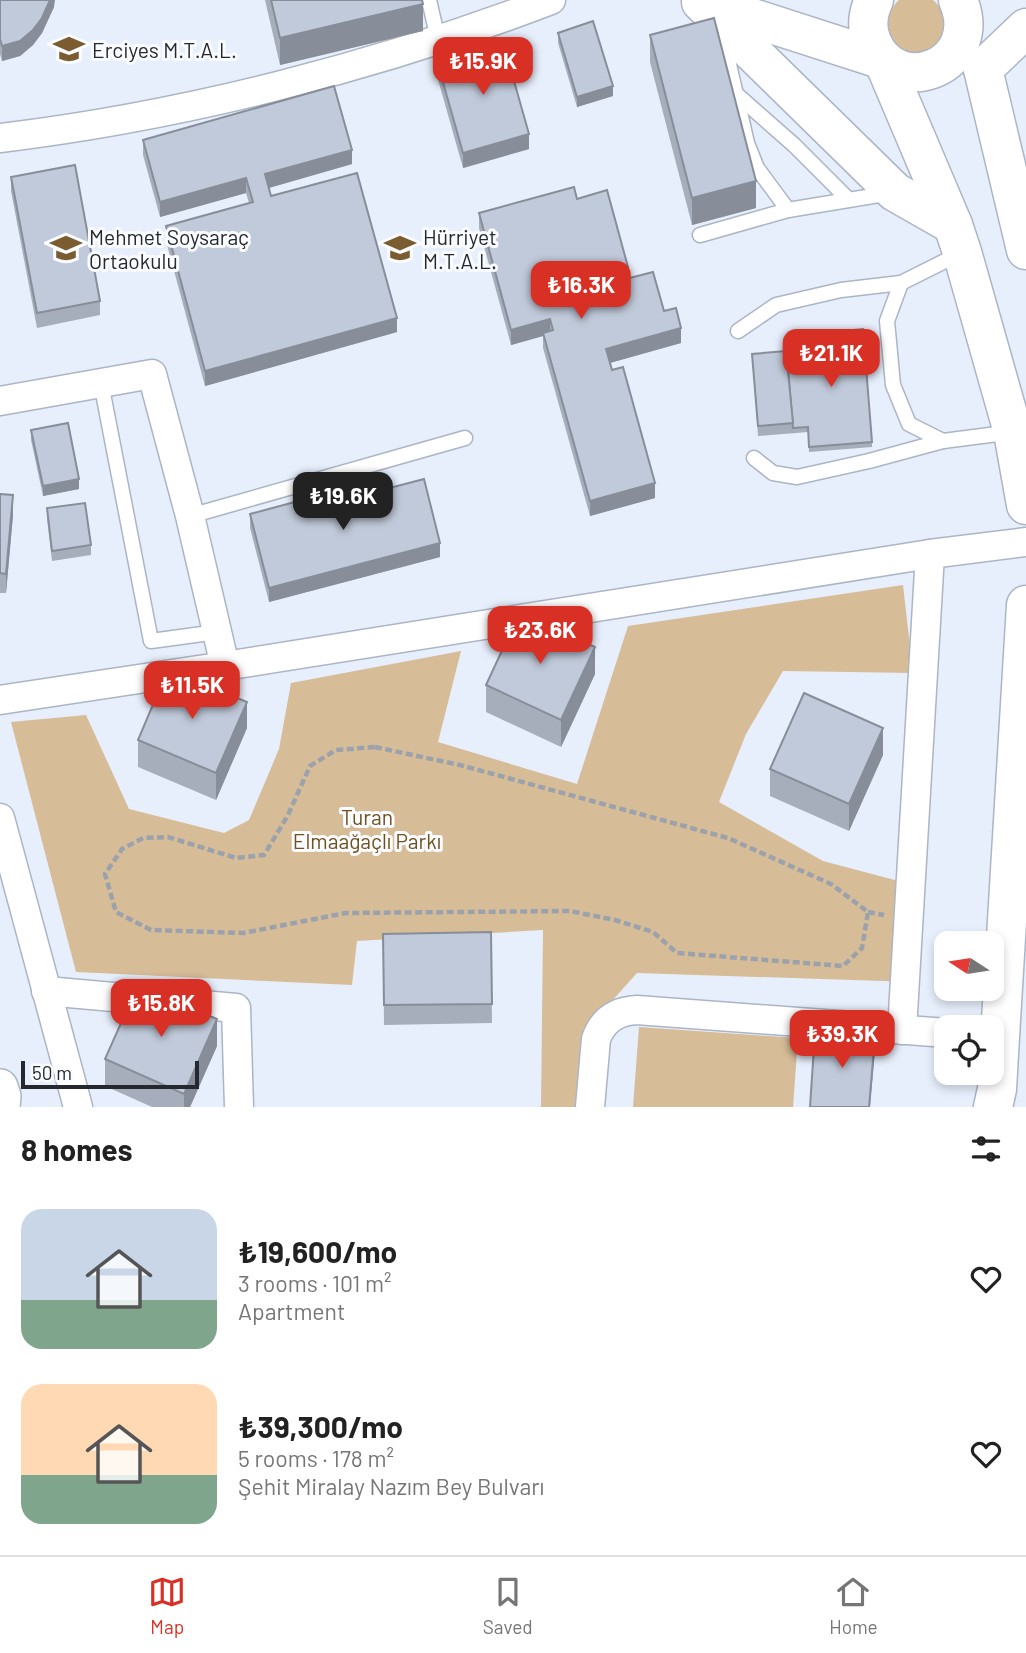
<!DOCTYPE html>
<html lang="en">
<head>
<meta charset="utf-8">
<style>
  body { margin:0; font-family:Barlow,sans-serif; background:#f6f6f6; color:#222; height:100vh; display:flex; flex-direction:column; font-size:26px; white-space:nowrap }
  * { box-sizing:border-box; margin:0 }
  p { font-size:23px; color:#767676 }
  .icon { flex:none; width:38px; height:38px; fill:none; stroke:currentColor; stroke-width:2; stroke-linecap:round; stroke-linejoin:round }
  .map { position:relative; height:1107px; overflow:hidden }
  .details { display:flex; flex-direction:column; background:#fff; flex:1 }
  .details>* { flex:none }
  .needle { width:46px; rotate:282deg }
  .tools { position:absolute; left:934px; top:931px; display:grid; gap:14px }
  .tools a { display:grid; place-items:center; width:70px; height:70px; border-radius:14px; background:#fff; box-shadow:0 4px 10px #0003; font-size:35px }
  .scale { position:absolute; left:21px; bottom:18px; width:178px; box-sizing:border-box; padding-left:7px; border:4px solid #25292f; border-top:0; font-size:19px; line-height:24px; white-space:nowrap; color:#25292f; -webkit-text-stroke:5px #fafcff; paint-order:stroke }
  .price { position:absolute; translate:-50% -60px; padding:0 16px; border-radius:14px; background:#d93025; color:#fff; font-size:23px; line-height:46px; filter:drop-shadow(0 2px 4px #0008) }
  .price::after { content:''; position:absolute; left:50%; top:42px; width:21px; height:16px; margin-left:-10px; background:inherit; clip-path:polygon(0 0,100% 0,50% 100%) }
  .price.current { background:#222; color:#fff }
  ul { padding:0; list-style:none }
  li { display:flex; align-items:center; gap:21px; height:175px; padding:0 21px }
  li span { display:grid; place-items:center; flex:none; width:196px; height:140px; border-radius:21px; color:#555 }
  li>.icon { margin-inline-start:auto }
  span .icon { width:84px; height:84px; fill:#fffc; stroke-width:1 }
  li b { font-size:30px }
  h2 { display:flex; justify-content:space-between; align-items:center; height:84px; padding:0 21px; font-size:30px }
  .tabs { display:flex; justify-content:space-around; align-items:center; height:98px; border-top:2px solid #e0e0e0; background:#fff; font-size:19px; color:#767676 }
  .tabs a { display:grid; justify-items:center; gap:4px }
  .tabs .current { color:#d93025 }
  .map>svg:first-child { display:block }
</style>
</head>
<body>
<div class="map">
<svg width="1026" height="1107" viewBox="0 0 1026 1107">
  <rect width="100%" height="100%" fill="#e7effc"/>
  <g fill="#d7bc98">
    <path d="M899,0h34c8,7 11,13 11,24 0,7 -1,10 -5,16 -25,35 -74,-8 -40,-40z"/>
    <path d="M903,585l10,88 -130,-2 -37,63 -27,68 104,59 83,22 7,99 -276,-9 -35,39 -9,95h-52l2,-177 -186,11 -5,44 -276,-13 -65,-250 75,-7 43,94 95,24 25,-13 30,-71 12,-66 170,-32 -23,91 139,42 51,-158z"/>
    <path d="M639,1027l159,11 -5,69h-160z"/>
  </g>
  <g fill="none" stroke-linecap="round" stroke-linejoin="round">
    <defs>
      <g id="service">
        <path d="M429,0l9,39"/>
        <path d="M723,38l24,105 10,25 31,42"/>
        <path d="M735,93l59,52 54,54"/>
        <path d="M700,235l88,-25 103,-17"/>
        <path d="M961,253l-60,30 -14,38 6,64 16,39 34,17 70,-9"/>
        <path d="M738,331l38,-26 65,-15 60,-7"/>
        <path d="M101,383l50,258 66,-9"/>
        <path d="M754,458l19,15 24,4 72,-16 74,-20"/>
        <path d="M190,516l275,-78"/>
      </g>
      <g id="minor">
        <path d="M0,138c184,-22 378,-72 551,-138"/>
        <path d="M0,401l152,-27 38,142 35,150"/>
        <path d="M0,700l225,-34 705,-112 96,-12"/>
        <path d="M0,818l78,289"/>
        <path d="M46,991l190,17 3,99"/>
        <path d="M902,1030l28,-476"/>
        <path d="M590,1107l6,-68c7,-19 21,-28 41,-29l310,23"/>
      </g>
      <path id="tertiary" d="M0,1087l3,9 -1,11"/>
      <g id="primary">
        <path d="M874,0c-6,13 -8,28 -2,42 25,59 114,24 86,-42"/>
        <path d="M701,2l194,190 58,33"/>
        <path d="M709,4l174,56"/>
        <path d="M883,60l70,165 9,27 51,180 13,73"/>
        <path d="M983,69l43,181"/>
        <path d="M983,69l43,-41"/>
        <path d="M993,1107l4,-18 3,-52 26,-432"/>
      </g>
    </defs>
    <use href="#service" stroke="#acb5c5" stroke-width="17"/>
    <use href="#minor" stroke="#acb5c5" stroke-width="31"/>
    <use href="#tertiary" stroke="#acb5c5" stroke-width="38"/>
    <use href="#primary" stroke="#acb5c5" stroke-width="41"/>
    <g stroke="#9ba2ac" stroke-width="4.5" stroke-dasharray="7 3.5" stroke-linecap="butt">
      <path d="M375,747l85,18 268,73 103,46 37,28 -6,36 -19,18 -166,-13 -24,-21 -38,-12 -45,-9 -224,2 -103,20 -92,-3 -35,-18 -11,-38 17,-25 21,-11 25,-1 68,21 28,-3 24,-40 22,-49 26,-16z"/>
      <path d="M868,912l16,3"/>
    </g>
    <use href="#service" stroke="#fff" stroke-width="14"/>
    <use href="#minor" stroke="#fff" stroke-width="28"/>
    <use href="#tertiary" stroke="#fff" stroke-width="35"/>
    <use href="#primary" stroke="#fff" stroke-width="38"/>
  </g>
  <g fill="#a6aebb">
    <path d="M0,0l54,7 -12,26 -9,12 -13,11 -18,5 -2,-7z"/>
    <path d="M265,0h157l1,31 -143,34z"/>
    <path d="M558,33l55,63 -36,11 -19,-64z"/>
    <path d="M650,35l106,173 -64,17 -42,-163z"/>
    <path d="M437,61l92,88 -66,19 -26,-92z"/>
    <path d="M143,140l209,24 -83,24 2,8 126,136 -192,54 -39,-145v-15l83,-23 -3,-10 -86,24 -17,-62z"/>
    <path d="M11,177l89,124v14l-63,13 -26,-137z"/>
    <path d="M577,199l51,79 36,33 17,32 -71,20 45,135 -65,18 -47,-168v-12l-32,9 -32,-117v-15z"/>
    <path d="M752,354l35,2 85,86v5l-63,5 -1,-20 -50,4z"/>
    <path d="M31,430l48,59 -36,7 -12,-56z"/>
    <path d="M0,494l13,21 -7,78h-6z"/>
    <path d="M351,498l89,59 -171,45 -19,-74v-14l90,-7 11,-3z"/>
    <path d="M47,508l44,37v10l-39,6 -5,-43z"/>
    <path d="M595,674l-34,73 -75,-35v-27z"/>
    <path d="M247,728l-31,72 -78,-33v-27z"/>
    <path d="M883,755l-34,76 -79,-35v-27z"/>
    <path d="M491,932l1,91 -108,2 -1,-91z"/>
    <path d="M217,1046l-27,61h-38l-47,-21v-27z"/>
  </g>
  <g fill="#878d99">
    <path d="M50,0h5l-1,7 -12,26 -9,12 -13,11 -18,5v-15z"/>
    <path d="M423,4v27l-143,34v-27z"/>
    <path d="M613,86v10l-36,11v-10z"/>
    <path d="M529,134v15l-66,19v-15z"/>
    <path d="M352,150v14l-87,25v-15z"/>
    <path d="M246,178v15l-86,24v-15z"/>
    <path d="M756,181v27l-64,17v-27z"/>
    <path d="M628,267v15l-12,4v-15z"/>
    <path d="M397,318v14l-192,54v-15z"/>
    <path d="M550,319v15l-7,-1v3l-32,9v-15z"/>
    <path d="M681,328v15l-75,21v-15z"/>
    <path d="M79,479v10l-36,7v-10z"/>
    <path d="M655,483v15l-65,18v-15z"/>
    <path d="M13,495v20l-7,78v-19z"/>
    <path d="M440,543v14l-171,45v-14z"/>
    <path d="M595,647v27l-34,73v-27z"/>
    <path d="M247,702v26l-31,72v-27z"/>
    <path d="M883,728v27l-34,76v-27z"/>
    <path d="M217,1019v27l-27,61h-6v-13z"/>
    <path d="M875,1036v15l-5,56h-1z"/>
  </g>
  <g fill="#c1cada" stroke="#878d99" stroke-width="2">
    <path d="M0,0h50l-8,18 -9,12 -13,11 -18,5 -2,-7z"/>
    <path d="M271,0h151l1,4 -143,34z"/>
    <path d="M714,18l42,163 -64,17 -42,-163z"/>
    <path d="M593,21l20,65 -36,11 -19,-64z"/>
    <path d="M503,42l26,92 -66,19 -26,-92z"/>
    <path d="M334,86l18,64 -87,24 6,22 86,-23 40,145 -192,53 -39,-145 87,-24 -7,-24 -86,24 -17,-62z"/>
    <path d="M75,165l25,136 -63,12 -26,-136z"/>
    <path d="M574,187l3,12 30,-9 21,77 -12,4 2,10 35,-9 11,39 12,-3 5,20 -75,21 6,21 11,-3 32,116 -65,18 -47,-168 10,-3 -3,-11 -39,11 -32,-117z"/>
    <path d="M863,329l9,113 -63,5 -1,-20 -15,1 -6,-72 14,-1 -1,-20z"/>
    <path d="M786,351l7,72 -35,3 -6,-72z"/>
    <path d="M68,423l11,56 -36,7 -12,-56z"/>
    <path d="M424,479l16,64 -171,45 -19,-74 86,-23 4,16 12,-4 -1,-5z"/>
    <path d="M0,494l13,1 -7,79 -6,-1z"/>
    <path d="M85,503l6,42 -39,6 -5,-43z"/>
    <path d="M520,612l75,35 -34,73 -75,-35z"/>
    <path d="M168,669l79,33 -31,71 -78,-33z"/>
    <path d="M804,693l79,35 -34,76 -79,-35z"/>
    <path d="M491,932l1,72 -108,1 -1,-71z"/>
    <path d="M138,985l79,34 -33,75 -79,-35z"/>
    <path d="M815,1032l60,4 -6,71h-59z"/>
  </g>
  <defs>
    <symbol id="school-bare" viewBox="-9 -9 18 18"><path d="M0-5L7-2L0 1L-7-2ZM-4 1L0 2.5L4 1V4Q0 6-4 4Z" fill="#7a5c30" stroke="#fafcff" stroke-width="2.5" paint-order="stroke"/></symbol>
  </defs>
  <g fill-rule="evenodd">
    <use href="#school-bare" x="47" y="27" width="44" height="44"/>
    <use href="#school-bare" x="44" y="226" width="44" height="44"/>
    <use href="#school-bare" x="378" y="226" width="44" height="44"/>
  </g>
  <g text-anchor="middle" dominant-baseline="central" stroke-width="6" stroke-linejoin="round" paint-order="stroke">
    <g font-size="21" fill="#25292f" stroke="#fafcff" text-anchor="start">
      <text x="92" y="49">Erciyes M.T.A.L.</text>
      <text x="89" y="236">Mehmet Soysaraç<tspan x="89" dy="24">Ortaokulu</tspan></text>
      <text x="423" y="236">Hürriyet<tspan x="423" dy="24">M.T.A.L.</tspan></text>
    </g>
    <g font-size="21" fill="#70501d" stroke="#fafcff">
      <text x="367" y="816">Turan<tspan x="367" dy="24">Elmaağaçlı Parkı</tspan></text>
    </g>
  </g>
</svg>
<div class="tools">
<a><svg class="needle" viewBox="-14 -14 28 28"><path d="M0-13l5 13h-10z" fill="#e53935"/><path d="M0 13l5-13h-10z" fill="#767676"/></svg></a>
<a><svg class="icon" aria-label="locate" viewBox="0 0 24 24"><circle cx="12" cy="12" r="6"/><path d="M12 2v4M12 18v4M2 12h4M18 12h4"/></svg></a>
</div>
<div class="scale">50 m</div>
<b class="price" style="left:483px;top:97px">₺15.9K</b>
<b class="price" style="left:581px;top:321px">₺16.3K</b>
<b class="price" style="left:831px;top:389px">₺21.1K</b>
<b class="price current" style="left:343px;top:532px">₺19.6K</b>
<b class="price" style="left:540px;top:666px">₺23.6K</b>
<b class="price" style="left:192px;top:721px">₺11.5K</b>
<b class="price" style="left:161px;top:1039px">₺15.8K</b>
<b class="price" style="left:842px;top:1070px">₺39.3K</b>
</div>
<section class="details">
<h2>8 homes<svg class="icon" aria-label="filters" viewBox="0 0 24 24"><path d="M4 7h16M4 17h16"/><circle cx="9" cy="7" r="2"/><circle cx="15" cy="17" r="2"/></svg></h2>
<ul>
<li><span style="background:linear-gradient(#c9d6e8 65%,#7fa58c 0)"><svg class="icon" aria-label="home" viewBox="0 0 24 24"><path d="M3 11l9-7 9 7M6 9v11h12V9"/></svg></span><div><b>₺19,600/mo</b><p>3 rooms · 101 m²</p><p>Apartment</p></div><svg class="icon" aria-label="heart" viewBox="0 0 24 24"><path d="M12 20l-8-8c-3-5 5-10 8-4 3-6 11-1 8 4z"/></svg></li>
<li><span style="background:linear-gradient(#ffd9b3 65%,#7fa58c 0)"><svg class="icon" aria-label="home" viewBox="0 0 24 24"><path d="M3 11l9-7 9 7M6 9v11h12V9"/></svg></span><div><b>₺39,300/mo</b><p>5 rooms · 178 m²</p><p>Şehit Miralay Nazım Bey Bulvarı</p></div><svg class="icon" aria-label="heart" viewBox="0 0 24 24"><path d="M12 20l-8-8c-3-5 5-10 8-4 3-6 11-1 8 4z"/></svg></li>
</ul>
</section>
<nav class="tabs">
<a class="current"><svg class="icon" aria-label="map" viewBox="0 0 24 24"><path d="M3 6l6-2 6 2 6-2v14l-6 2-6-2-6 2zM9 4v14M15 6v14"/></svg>Map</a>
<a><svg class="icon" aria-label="saved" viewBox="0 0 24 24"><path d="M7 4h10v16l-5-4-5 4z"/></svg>Saved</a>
<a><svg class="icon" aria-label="home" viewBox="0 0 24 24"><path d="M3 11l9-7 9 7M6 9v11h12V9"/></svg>Home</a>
</nav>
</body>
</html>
